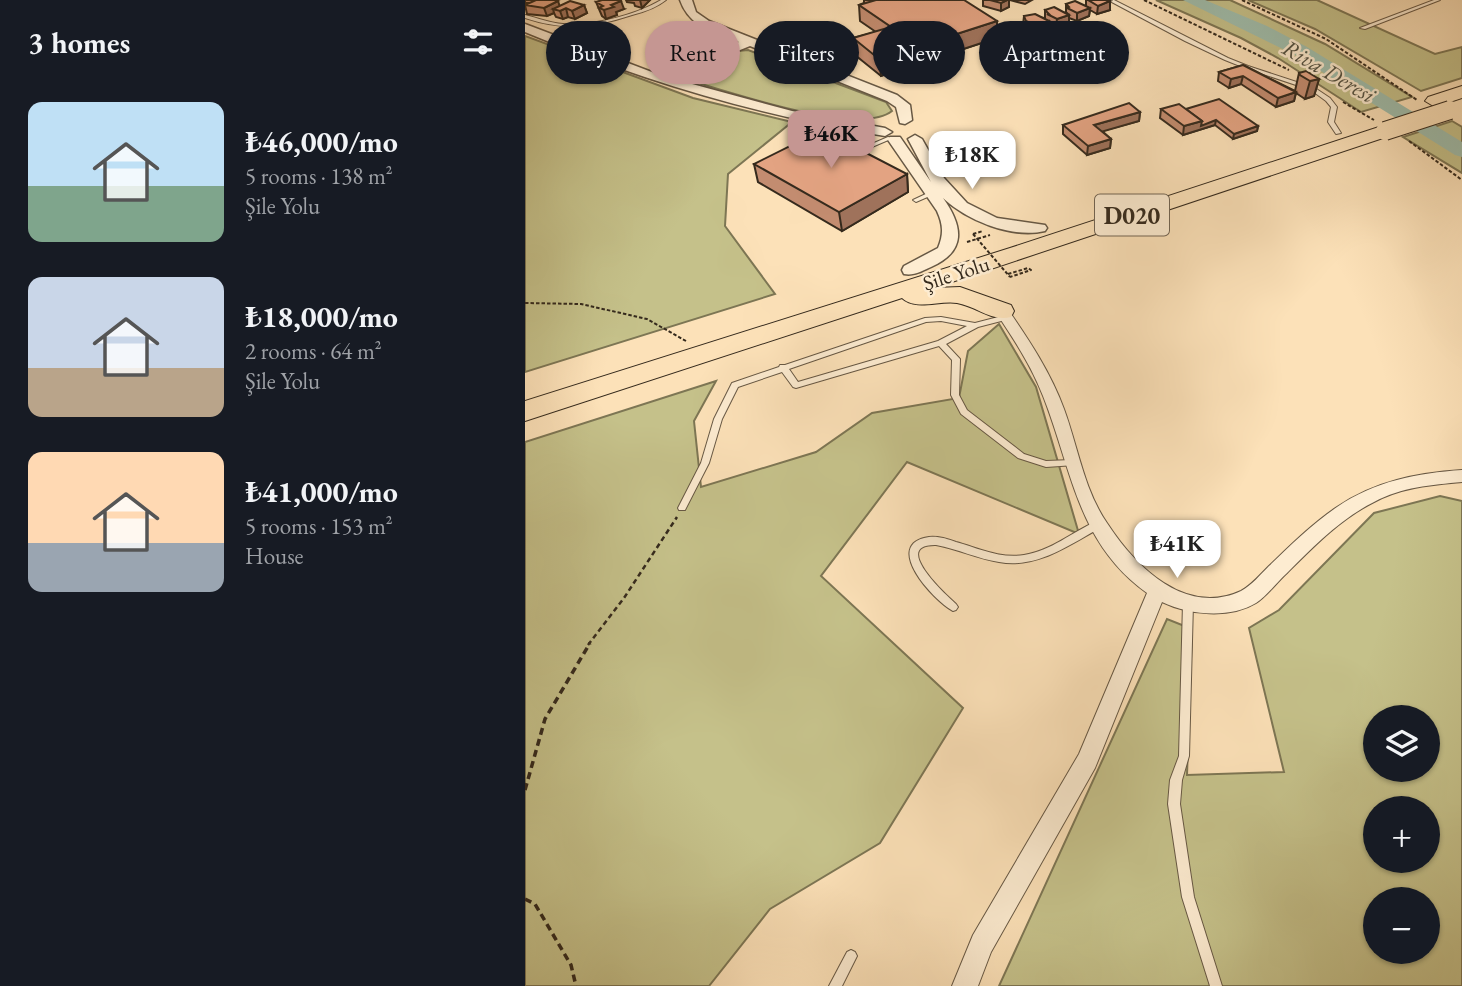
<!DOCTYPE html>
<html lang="en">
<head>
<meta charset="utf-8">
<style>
  body { margin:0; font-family:"EB Garamond",serif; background:#20242c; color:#f1f3f6; height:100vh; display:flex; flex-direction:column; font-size:26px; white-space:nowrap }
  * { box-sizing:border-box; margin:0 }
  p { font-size:23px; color:#9ea1a6 }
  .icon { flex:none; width:38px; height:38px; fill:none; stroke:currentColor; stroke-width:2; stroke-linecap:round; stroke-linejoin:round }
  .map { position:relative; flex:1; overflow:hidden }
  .panel { display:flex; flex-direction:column; background:#171b24; width:525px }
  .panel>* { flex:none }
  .guide { position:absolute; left:21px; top:21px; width:665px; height:63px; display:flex; gap:14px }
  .buttons { position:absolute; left:838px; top:705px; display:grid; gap:14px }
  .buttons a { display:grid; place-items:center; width:77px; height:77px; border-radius:50%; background:#171b24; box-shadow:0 2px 5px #0004; font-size:35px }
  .price { position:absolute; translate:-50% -60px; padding:0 16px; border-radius:14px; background:#fff; color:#222; font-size:23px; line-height:46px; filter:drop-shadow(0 2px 4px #0008) }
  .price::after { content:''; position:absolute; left:50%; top:42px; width:21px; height:16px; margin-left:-10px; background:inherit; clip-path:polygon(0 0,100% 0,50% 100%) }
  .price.selected { background:#c59692; color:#111 }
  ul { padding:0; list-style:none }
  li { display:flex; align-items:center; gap:21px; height:175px; padding:0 28px }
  li span { display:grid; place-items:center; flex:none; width:196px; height:140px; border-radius:14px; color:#555 }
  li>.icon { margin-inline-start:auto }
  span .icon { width:84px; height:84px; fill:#fffc; stroke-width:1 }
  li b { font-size:30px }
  h2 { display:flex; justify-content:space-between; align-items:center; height:84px; padding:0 28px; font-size:30px }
  .tag { padding:0 24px; border-radius:32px; background:#171b24; box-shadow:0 2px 5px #0004; font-size:24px; line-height:63px }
  .tag.selected { background:#c59692; color:#111 }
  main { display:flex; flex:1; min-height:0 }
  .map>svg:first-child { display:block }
</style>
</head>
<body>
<main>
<section class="panel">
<h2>3 homes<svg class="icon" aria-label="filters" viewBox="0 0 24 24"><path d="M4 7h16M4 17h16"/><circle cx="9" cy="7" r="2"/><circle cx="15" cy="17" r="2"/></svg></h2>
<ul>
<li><span style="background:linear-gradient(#bfe0f5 60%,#7fa58c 0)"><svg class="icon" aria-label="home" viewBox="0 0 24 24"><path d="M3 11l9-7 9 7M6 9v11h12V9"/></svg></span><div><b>₺46,000/mo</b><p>5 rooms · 138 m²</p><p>Şile Yolu</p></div></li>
<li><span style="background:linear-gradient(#c9d6e8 65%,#b9a48a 0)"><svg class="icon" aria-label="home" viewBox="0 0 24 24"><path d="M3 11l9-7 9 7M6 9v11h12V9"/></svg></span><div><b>₺18,000/mo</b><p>2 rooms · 64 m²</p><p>Şile Yolu</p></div></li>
<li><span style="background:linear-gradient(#ffd9b3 65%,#9aa5b1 0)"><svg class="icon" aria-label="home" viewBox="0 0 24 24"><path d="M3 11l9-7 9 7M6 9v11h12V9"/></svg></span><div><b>₺41,000/mo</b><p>5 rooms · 153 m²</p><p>House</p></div></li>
</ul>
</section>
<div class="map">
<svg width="937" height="986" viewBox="0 0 937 986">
  <rect width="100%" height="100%" fill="#fce1b8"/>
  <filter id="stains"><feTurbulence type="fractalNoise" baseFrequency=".00286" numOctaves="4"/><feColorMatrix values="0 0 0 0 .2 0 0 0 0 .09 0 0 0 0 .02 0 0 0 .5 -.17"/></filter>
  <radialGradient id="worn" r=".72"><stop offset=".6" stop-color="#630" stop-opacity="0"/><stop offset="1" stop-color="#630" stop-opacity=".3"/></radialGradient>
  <g fill="#c5c18a" stroke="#7d7654" stroke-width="2" fill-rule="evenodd">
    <path d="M631,0h74l95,44 87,53 -51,15 -83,-54 -37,-20z"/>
    <path d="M723,0h69l118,54 27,-7v31l-41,13 -106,-62z"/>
    <path d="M0,36l168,62 99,24 -64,52 -3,52 50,68 -250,78z"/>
    <path d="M223,50l138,52 6,9c-34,27 -171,-22 -214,-34l2,-5 58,-21z"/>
    <path d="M927,121l10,6v46l-59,-36z"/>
    <path d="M474,324l37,63 43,147 -172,-72 -86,114 142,132 -83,135 -110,66 -61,77h-184v-544l191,-61 -22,40 7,66 115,-35 56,-39 87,-15 9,-47z"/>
    <path d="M915,496l22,5v485h-463l168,-367 25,10 -5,146 97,-3 -35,-144 30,-18 95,-97zM850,718h53v52h-53zM850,808h53v53h-53zM850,900h53v52h-53z"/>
  </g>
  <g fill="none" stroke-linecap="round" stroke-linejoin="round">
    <path fill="#9fbead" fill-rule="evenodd" d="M658,0h22l62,26 40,21 155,95v15l-7,-2 -160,-100z"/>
    <defs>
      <g id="service">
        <path d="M136,0h5c-10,8 -22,12 -34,15 -39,13 -68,16 -107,3v-3c13,3 25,8 38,9 30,2 73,-9 98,-24z"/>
        <path d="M583,0h6l114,58 20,8 67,22 15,10 7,9 -3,15 7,11 -5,1 -8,-12 3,-15 -5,-6 -15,-11 -66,-22 -20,-8 -40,-19z"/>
        <path d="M909,0h6l-75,29 -5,-1z"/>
        <path d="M363,137l5,1 -28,12 -5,-1z"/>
        <path d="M405,192l3,2 -1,1 -16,7 -3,-2z"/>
        <path d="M481,315l4,2 -1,2 -31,8 -32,17 14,15 -1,36 8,15 57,44 22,7 26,-1 3,1 1,2 -1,2 -29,2 -28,-9 -57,-44 -10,-19 1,-35 -13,-14 -143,42 -3,-1 -11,-15 -44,15 -16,32 -13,44 -24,47h-6l-1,-2 23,-45 13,-44 18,-36 47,-16 1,-2h5l140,-47 16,-1 34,6zM416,321l26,5 -29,15 -140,41 -9,-13 137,-47z"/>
        <path d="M572,521l3,1 2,3 -2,3c-31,17 -63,41 -101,34 -21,-3 -41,-13 -63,-17 -46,-1 10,50 20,59l2,3 -2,3 -3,1c-19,-10 -72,-67 -24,-74 9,-1 19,2 27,5 22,6 44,17 68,13 27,-4 48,-23 73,-34z"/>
        <path d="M663,599l3,1 2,3 -4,153 -7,24 -2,24 14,93 28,89h-12l-28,-89 -14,-93 2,-24 9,-24 4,-153 2,-3z"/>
        <path d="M326,950l4,2 2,4 -15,30h-13l18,-34z"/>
      </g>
      <path id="minor" d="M477,306l5,2c22,32 44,65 57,101 14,38 20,81 43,114 28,43 78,94 134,68 10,-5 20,-17 28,-25 21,-20 43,-42 68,-59 38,-26 80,-34 125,-37v12c-31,3 -60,5 -88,20 -34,17 -61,45 -87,71 -10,9 -20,23 -31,30 -26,16 -67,12 -94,-1l-67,166 -104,184 -13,34h-26l21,-51 106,-181 68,-161c-70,-50 -75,-124 -104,-197 -12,-31 -30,-58 -48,-85z"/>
      <g id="tertiary">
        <path d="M155,0h12l4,12 13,9 188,74 13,10 2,15 -7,4 -5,-1 -4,-16 -9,-6 -137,-55 -80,32 122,33 93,17 7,4 -7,4c-125,-20 -243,-55 -360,-104v-8l132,50 82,-32c-26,-11 -49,-14 -59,-42z"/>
        <path d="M390,135l7,4 22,39 23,25 30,15 48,7 2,3 -2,3c-33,8 -79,-11 -102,-33 20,28 24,53 -12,69 -9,4 -17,9 -27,7l-2,-4 2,-4 34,-18c6,-14 5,-24 -1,-37l-49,-71 2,-3h10l31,45 -23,-43z"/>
      </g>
      <g id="trunk">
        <path d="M937,86v12l-27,9 -10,-6 3,-4z"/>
        <path d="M860,125l7,2 3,4 -3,4 -458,153 26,-1 51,18 3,6 -3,6c-20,5 -35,-11 -54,-14 -17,-3 -41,8 -55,-5l-377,123v-20l485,-153z"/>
      </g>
    </defs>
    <use href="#service" stroke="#675844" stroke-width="2"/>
    <use href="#minor" stroke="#675844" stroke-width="2"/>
    <use href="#tertiary" stroke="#675844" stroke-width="3"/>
    <use href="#trunk" stroke="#352a1d" stroke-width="2"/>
    <g stroke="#352a1d" stroke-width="2" stroke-dasharray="3.5 2" stroke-linecap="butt">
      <path d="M619,0l145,70"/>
      <path d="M717,0l84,39 91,61"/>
      <path d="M818,102l31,18"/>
      <path d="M884,141l53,39"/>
      <path d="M448,234l10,-3"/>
      <path d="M442,242l23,-7"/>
      <path d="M483,274l20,-6 3,2 -21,7"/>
      <path d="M0,303l56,1 66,15 39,22"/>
    </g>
    <path stroke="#352a1d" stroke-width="2.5" stroke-dasharray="5 3.5" stroke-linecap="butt" d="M63,645l36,-47 53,-81"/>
    <g stroke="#352a1d" stroke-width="3.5" stroke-dasharray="7 4.5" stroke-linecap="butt">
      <path d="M0,790l20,-71 45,-76"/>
      <path d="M0,899l10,5 36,61 5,21"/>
    </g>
    <use href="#service" fill="#fdecd1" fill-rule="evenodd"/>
    <use href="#minor" fill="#fdecd1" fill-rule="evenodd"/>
    <use href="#tertiary" fill="#fdecd1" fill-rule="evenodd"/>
    <use href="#trunk" fill="#fce1b8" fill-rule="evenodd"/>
    <defs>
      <path id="trunk-bridge" d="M860,131l65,-21"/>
    </defs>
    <use href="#trunk-bridge" stroke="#352a1d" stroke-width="20" stroke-linecap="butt"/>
    <path stroke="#352a1d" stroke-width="2" stroke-dasharray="3.5 2" stroke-linecap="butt" d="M448,234l37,43"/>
    <use href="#trunk-bridge" stroke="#fce1b8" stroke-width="18"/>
  </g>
  <g fill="#c38c70" stroke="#352a1d" stroke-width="2">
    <path d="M0,0h30l4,6 25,-1 3,8 -12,6 -7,-2 -5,2 -7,-2 -2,-4 -7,3 -20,-2 -2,-9 5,-2h-5z"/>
    <path d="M101,0h24l-8,8 -7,-2 -1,-3 -7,-1z"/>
    <path d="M339,0h100l33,38 -116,38 -26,-21 -2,-17 23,-6 -16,-11 -1,-16 5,-2z"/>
    <path d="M458,0h26v7l-8,4 -18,-5z"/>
    <path d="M485,0h22l-7,4z"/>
    <path d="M561,0h20l4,10 -13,4 -7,-4 -1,6 -12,5 -8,-3v5l-13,5 -7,-4v5l-13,5 -11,-5 -2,-4 1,-9 21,2v-8l22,3 -1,-1v-8l20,2z"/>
    <path d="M71,2l28,7 -8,3 1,3 -11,4 -4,-3z"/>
    <path d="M718,65l52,26 4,-18 20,6 -5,17 -9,3 -9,-6 -2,8 -18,6 -35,-23 -12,4 -11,-7 1,-9z"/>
    <path d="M636,109h25l72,17 -1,5 -24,8 -18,-14 -32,10 -23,-17z"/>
    <path d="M615,112l-1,9 -37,10 9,8 -1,9 -23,7 -24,-21v-9z"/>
    <path d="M229,164l153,10 1,18 -66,39 -84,-49z"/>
  </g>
  <g fill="#9f725b" stroke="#352a1d" stroke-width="2">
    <path d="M115,0h10l-8,8z"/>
    <path d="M482,0h2v7l-8,4v-8z"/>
    <path d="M33,1l3,9 -8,-1 1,4 -7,3 -3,-8z"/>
    <path d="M96,1l3,8 -8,3 1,3 -11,4 -2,-9 7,-5z"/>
    <path d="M585,1v9l-13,4 1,-8z"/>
    <path d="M59,5l3,8 -12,6 -3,-8z"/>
    <path d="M41,8l2,9 -5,2 -3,-8z"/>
    <path d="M565,8l-1,8 -12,5v-8z"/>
    <path d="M544,15v8l-13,5 1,-9z"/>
    <path d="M472,21v17l-116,38 -2,-17z"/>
    <path d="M524,21v8l-13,5v-8z"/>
    <path d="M718,76l-2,8 -12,4 2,-9z"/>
    <path d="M794,79l-5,17 -9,3 5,-18z"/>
    <path d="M771,92l-2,9 -18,6 2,-9z"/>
    <path d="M615,112l-1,9 -45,13v-9z"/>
    <path d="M691,120l-1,5 -32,10 1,-9 18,-5z"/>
    <path d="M733,126l-1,5 -24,8 1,-5z"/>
    <path d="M586,139l-1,9 -23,7 1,-9z"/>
    <path d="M382,174l1,18 -66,39 -3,-19z"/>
  </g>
  <g fill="#e3a382" stroke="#352a1d" stroke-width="2">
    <path d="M11,0h19l3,1 -14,7 -19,-3z"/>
    <path d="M77,0h18l1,1 -10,4 3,2 -10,3 -5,-2 4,-2 -7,-4z"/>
    <path d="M351,0h88l33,21 -118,38 -26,-21 38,-11 -32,-22z"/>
    <path d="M465,0h17l-6,3z"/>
    <path d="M563,0h18l4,1 -12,5z"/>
    <path d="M45,1l14,4 -12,6 -6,-3 -6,3 -7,-2z"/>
    <path d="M550,1l15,7 -13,5 -10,-5 2,-1 -3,-3z"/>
    <path d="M529,7l15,8 -12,4 -10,-5h2l-4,-4z"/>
    <path d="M510,14l14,7 -13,5 -10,-5 -2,-5z"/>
    <path d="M718,65l53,27 -18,6 -35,-22 -12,3 -12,-7z"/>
    <path d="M781,71l13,8 -9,2 -10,-6 -1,-2z"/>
    <path d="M694,99l39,27 -24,8 -18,-14 -15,6 1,-5 -16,-12z"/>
    <path d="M604,103l11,9 -46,13 17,14 -23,7 -25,-21z"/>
    <path d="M654,104l23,17 -18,5 -23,-17z"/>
    <path d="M297,130l85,44 -68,38 -85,-48z"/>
  </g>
  <g text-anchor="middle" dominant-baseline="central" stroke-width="5" stroke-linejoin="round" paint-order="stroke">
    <g font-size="21" fill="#352a1d" stroke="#fdecd1">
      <text transform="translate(431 273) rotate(-18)">Şile Yolu</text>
    </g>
    <g font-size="23" font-style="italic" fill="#504f41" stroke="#fdecd1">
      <text transform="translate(804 71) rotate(30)">Riva Deresi</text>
    </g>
    <rect fill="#fdecd1" stroke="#716453" stroke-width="2" x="570" y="194.5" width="74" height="41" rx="5"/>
    <g font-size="24" font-weight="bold" fill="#352a1d">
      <text x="607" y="215">D020</text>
    </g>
  </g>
  <rect width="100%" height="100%" filter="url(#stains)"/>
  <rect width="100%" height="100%" fill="url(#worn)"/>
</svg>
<div class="buttons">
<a><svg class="icon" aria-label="layers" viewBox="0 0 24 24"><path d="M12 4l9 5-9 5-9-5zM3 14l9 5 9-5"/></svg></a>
<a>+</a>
<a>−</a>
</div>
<b class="price selected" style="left:306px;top:170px">₺46K</b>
<b class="price" style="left:447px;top:191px">₺18K</b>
<b class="price" style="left:652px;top:580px">₺41K</b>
<div class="guide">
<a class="tag">Buy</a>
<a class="tag selected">Rent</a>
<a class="tag">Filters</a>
<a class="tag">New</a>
<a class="tag">Apartment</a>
</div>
</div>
</main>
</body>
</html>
